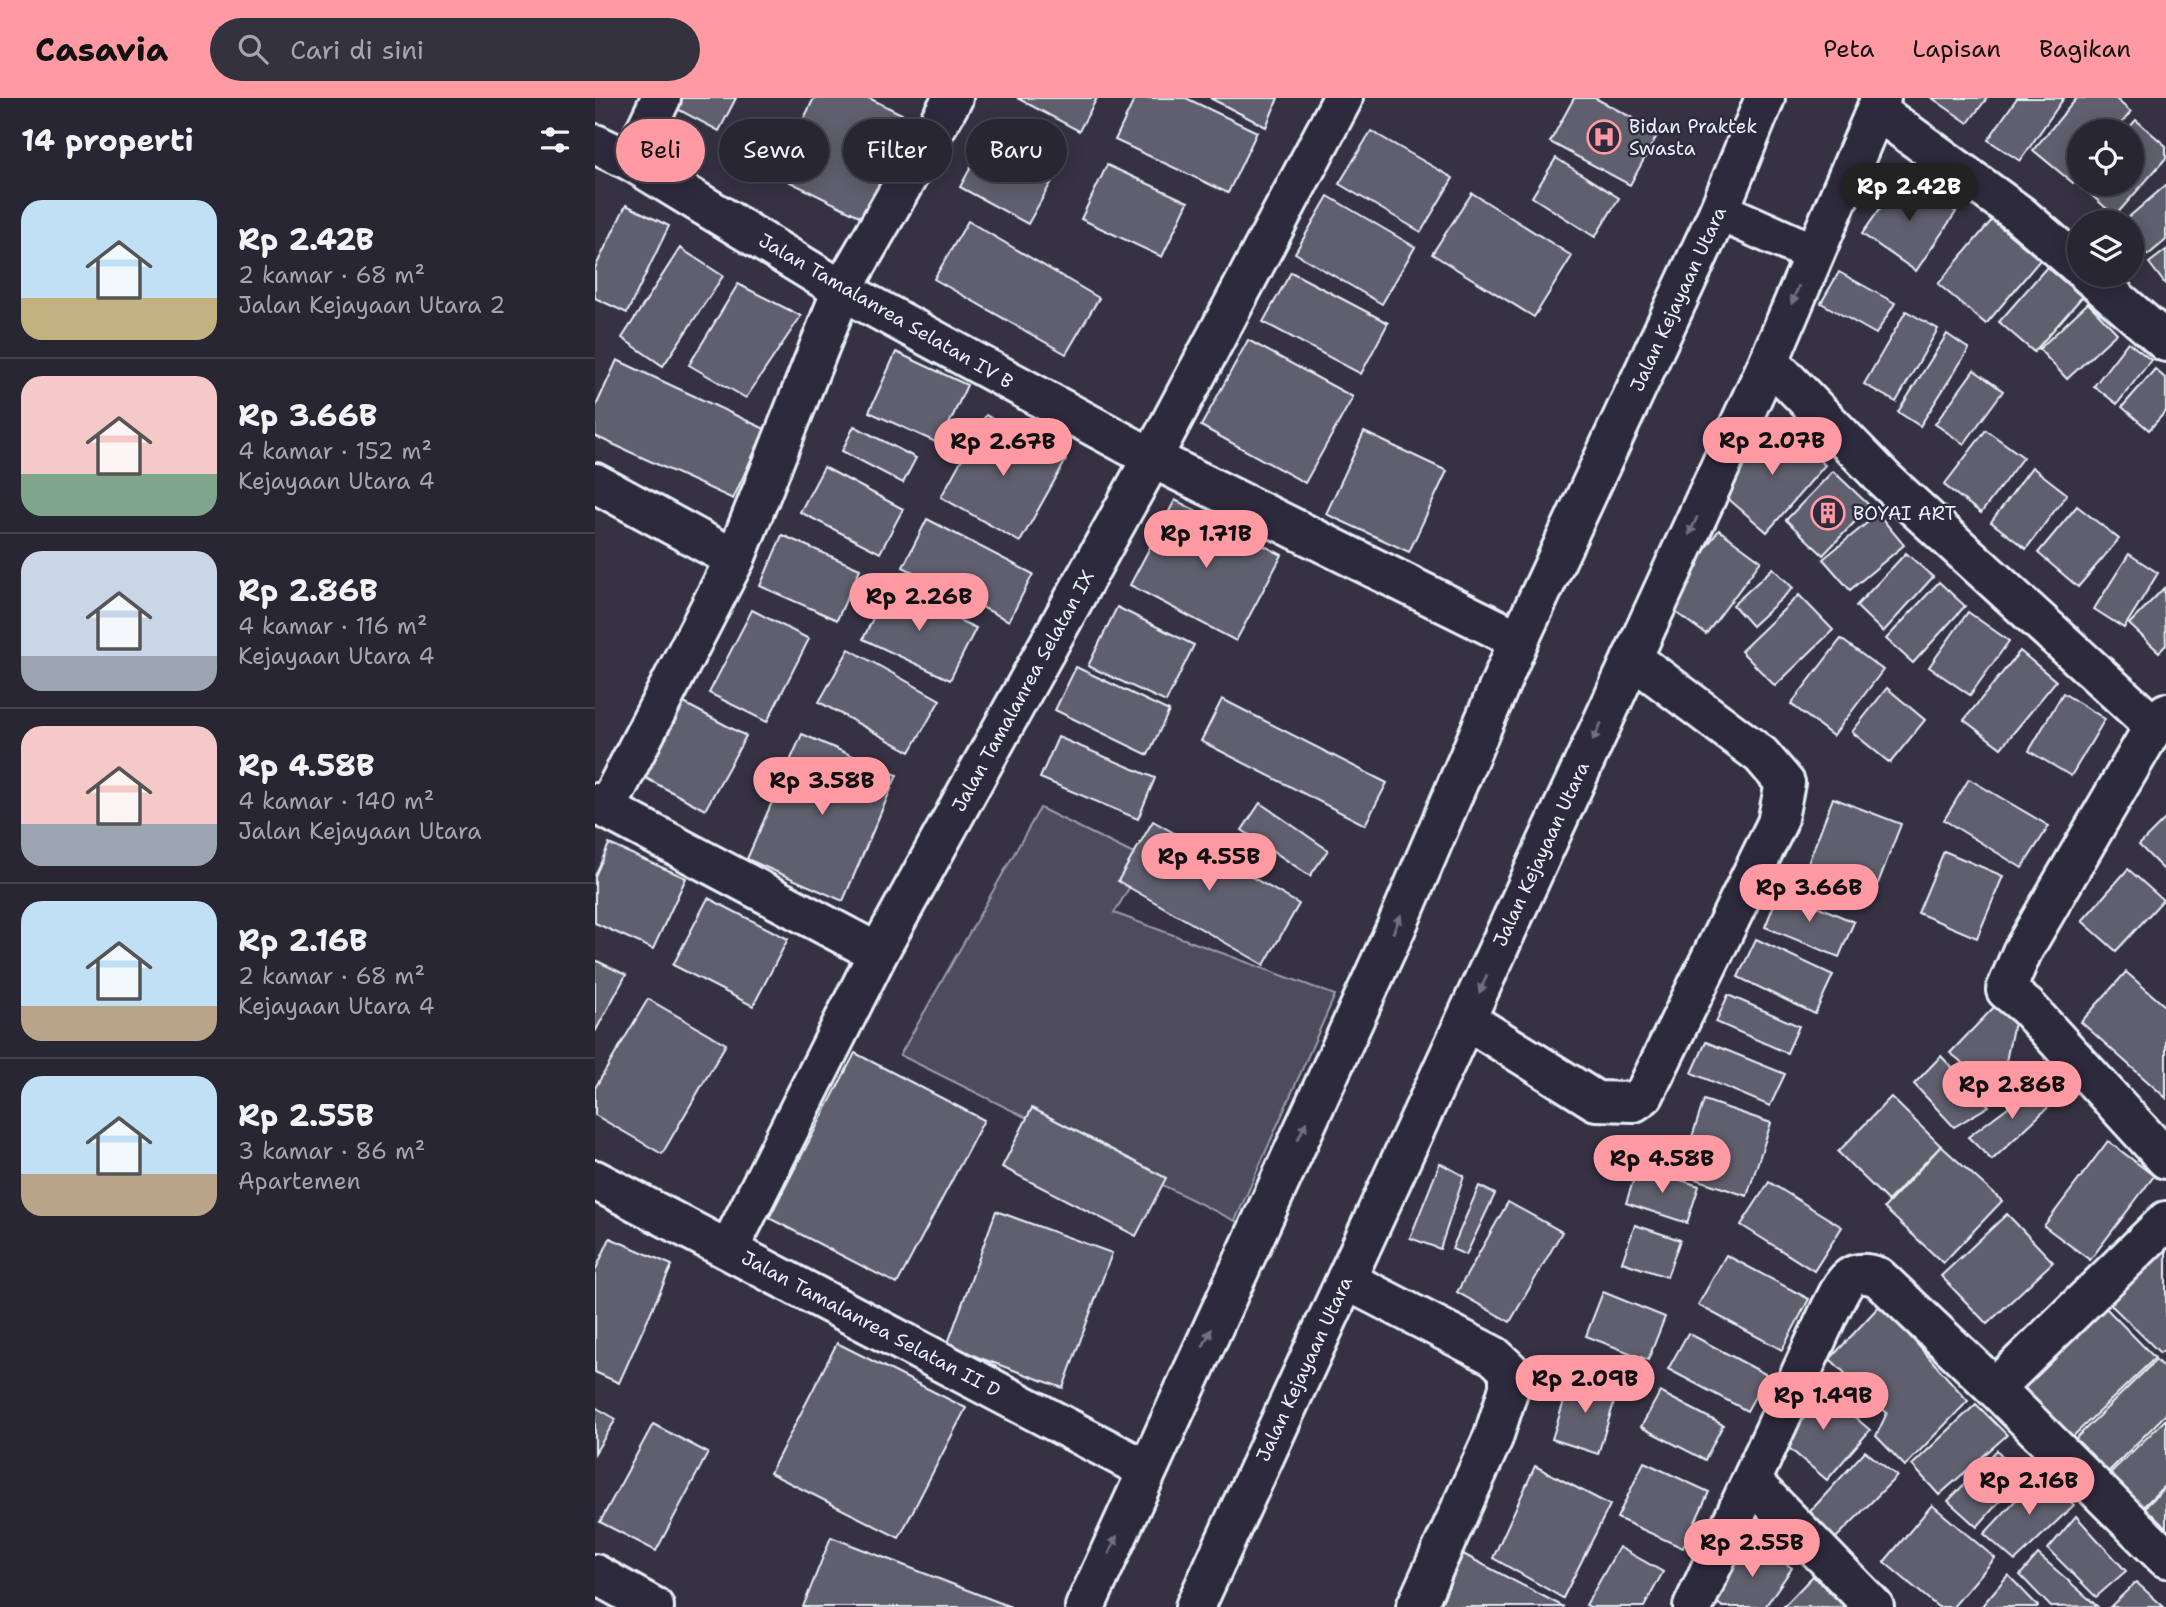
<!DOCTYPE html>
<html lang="id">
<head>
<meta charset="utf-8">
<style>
  body { margin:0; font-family:"Shantell Sans",sans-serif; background:#34323f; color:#f1f3f6; height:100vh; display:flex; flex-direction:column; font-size:26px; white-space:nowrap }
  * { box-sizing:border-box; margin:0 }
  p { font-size:23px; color:#a5a5ac }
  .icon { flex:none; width:38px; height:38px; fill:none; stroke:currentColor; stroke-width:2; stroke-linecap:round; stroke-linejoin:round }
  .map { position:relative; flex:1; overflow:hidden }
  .side { display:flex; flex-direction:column; background:#282633; width:595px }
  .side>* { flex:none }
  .banner { position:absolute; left:21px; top:21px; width:665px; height:63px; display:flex; gap:14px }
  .fabs { position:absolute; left:1472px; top:21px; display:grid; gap:14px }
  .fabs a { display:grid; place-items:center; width:77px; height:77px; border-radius:50%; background:#282633; box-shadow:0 4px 18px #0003,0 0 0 2px #44434e; font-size:35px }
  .price { position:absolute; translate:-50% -60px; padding:0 16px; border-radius:24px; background:#ff9aa2; color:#111; font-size:23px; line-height:46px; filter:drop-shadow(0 2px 4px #0008) }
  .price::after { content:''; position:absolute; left:50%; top:42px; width:21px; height:16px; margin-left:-10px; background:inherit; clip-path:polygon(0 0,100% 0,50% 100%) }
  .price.current { background:#222; color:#fff }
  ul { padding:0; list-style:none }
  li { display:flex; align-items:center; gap:21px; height:175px; padding:0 21px }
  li+li { border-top:2px solid #44434e }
  li span { display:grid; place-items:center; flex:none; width:196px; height:140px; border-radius:21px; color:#555 }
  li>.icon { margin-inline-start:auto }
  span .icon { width:84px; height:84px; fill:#fffc; stroke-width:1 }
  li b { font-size:30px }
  h2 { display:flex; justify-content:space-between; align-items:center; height:84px; padding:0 21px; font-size:30px }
  .tag { padding:0 24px; border-radius:32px; background:#282633; box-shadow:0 4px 18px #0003,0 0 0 2px #44434e; font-size:24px; line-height:63px }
  .tag.current { background:#ff9aa2; color:#111 }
  header { display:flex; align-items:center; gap:42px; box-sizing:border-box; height:98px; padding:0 35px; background:#ff9aa2; color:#111 }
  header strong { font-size:33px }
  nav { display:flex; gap:38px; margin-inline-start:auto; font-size:24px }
  .search { width:490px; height:63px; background:#34323f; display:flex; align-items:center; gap:18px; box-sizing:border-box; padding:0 24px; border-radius:38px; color:#a5a5ac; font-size:26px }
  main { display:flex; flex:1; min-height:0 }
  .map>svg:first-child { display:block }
</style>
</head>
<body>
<header>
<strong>Casavia</strong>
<div class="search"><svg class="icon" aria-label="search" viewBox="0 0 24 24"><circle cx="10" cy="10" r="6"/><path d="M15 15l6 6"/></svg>Cari di sini</div>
<nav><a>Peta</a><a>Lapisan</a><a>Bagikan</a></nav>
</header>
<main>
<section class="side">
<h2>14 properti<svg class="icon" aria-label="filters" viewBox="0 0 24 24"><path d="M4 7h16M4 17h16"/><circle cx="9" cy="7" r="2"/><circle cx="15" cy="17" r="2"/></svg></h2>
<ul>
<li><span style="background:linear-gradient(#bfe0f5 70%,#c2b280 0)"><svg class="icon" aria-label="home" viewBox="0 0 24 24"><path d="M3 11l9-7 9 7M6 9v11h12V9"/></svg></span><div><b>Rp 2.42B</b><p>2 kamar · 68 m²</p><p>Jalan Kejayaan Utara 2</p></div></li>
<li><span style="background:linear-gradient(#f6c9c9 70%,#7fa58c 0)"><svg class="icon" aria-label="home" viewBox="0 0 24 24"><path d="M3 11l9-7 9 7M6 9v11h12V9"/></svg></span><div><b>Rp 3.66B</b><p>4 kamar · 152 m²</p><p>Kejayaan Utara 4</p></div></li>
<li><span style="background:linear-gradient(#c9d6e8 75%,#9aa5b1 0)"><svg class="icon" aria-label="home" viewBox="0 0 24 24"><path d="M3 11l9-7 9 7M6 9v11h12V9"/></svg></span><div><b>Rp 2.86B</b><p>4 kamar · 116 m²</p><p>Kejayaan Utara 4</p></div></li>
<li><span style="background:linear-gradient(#f6c9c9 70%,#9aa5b1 0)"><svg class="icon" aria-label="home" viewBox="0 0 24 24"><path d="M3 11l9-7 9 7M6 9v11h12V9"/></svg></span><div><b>Rp 4.58B</b><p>4 kamar · 140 m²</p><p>Jalan Kejayaan Utara</p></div></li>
<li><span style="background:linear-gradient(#bfe0f5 75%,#b9a48a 0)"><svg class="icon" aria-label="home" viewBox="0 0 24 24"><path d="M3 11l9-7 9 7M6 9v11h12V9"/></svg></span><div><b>Rp 2.16B</b><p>2 kamar · 68 m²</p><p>Kejayaan Utara 4</p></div></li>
<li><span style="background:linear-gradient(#bfe0f5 70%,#b9a48a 0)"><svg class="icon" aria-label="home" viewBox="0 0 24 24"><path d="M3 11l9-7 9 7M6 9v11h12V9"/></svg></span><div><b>Rp 2.55B</b><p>3 kamar · 86 m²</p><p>Apartemen</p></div></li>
</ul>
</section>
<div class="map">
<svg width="1571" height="1509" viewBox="0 0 1571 1509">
  <rect width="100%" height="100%" fill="#363244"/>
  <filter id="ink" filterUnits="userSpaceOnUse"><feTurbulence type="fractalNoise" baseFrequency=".0143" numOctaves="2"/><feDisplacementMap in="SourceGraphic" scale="14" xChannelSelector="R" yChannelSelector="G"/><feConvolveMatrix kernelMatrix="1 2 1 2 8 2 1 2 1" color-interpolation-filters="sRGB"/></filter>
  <g filter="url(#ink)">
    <path fill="#4d4b5c" stroke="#9a9eaa" stroke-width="2" d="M445,710l106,52 -32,53 221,82 -100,226 -335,-166z"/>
    <g fill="#605e6e" stroke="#e8f1f8" stroke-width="2">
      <path d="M73,0h68l-17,33 -53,-28z"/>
      <path d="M219,0h55l45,22 -49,99 -89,-44z"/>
      <path d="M422,0h80l-18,33z"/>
      <path d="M540,0h51l71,34 -29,61 -113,-53z"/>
      <path d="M615,0h68l-12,29z"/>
      <path d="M979,0h21l64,34 -29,53 -80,-43z"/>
      <path d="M1337,0h55l-19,25z"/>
      <path d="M1422,0h47l-44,63 -32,-21z"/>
      <path d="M1482,0h38l16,14 -16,19h-36v44l-6,8 -40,-33z"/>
      <path d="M1541,22l30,26v12l-51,58 -36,-32h52v-53h-5z"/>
      <path d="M401,23l69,37 -37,66 -68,-37z"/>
      <path d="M776,33l82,47 -32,54 -82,-48z"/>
      <path d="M961,60l63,40 -24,39 -63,-40z"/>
      <path d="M512,67l81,37 -26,55 -81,-38z"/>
      <path d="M1308,78l53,36 -40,59 -54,-37z"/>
      <path d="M1571,87v55l-18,15 -17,-19v-14h-8z"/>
      <path d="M877,95l100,63 -38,61 -102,-63z"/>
      <path d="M733,98l87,51 -33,57 -87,-51z"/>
      <path d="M31,107l43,21 -42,87 -32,-15v-30z"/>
      <path d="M1397,122l48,40 -54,64 -48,-40z"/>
      <path d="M373,123l131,77 -33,56 -132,-75z"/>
      <path d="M85,150l43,28 -60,90 -41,-28z"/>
      <path d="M1571,152v35l-17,-22z"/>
      <path d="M1452,169l35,30 -48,55 -35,-30z"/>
      <path d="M696,174l97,51 -27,51 -98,-52z"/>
      <path d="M1244,174l56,31 -19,31 -55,-31z"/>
      <path d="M143,186l63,32 -55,82 -57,-33z"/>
      <path d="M1493,205l29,30 -50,46 -28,-30z"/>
      <path d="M1311,213l32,18 -42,73 -32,-18z"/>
      <path d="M1352,236l22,15 -49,77 -22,-14z"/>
      <path d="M653,242l105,57 -48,86 -104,-57z"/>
      <path d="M1533,244l23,18 -34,44 -23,-18z"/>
      <path d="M301,254l71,33 -27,59 -71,-32z"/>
      <path d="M22,262l148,69 -32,70 -138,-63v-28z"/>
      <path d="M1560,271l11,10v32l-17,19 -27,-23z"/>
      <path d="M1379,272l29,21 -39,53 -29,-20z"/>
      <path d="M391,317l80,45 -46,82 -79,-45z"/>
      <path d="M1182,324l48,43 -58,67 -49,-42z"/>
      <path d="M259,328l62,32 -13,25 -61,-32z"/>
      <path d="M1391,332l37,27 -42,56 -37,-28z"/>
      <path d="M769,334l83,39 -38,81 -83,-38z"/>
      <path d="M229,369l79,42 -23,44 -80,-41z"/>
      <path d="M1437,369l35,27 -41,55 -35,-27z"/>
      <path d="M1238,373l37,35 -47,49 -37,-35z"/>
      <path d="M580,402l107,55 -46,86 -106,-56z"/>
      <path d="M1482,408l42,33 -41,48 -40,-34z"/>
      <path d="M1283,416l26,31 -54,45 -27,-31z"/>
      <path d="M332,421l106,55 -24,47 -106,-54z"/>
      <path d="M1124,432l42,31 -55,73 -42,-30z"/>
      <path d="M187,437l78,34 -23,51 -77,-34z"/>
      <path d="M1311,455l27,24 -50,55 -27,-26z"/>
      <path d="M1534,456l29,19 -34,55 -30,-19z"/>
      <path d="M1178,470l20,20 -41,38 -19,-21z"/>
      <path d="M1344,484l26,24 -52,57 -27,-24z"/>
      <path d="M293,489l88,41 -26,52 -87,-41z"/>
      <path d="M1569,490l2,57 -7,7 -30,-28z"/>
      <path d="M1204,497l34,35 -58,56 -34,-35z"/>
      <path d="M522,509l77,38 -28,57 -78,-36z"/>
      <path d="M157,512l57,29 -42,83 -58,-29z"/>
      <path d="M1373,514l41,29 -39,54 -41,-28z"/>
      <path d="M1246,541l42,31 -50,66 -42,-32z"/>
      <path d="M254,551l91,51 -30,52 -91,-50z"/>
      <path d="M1425,553l36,30 -55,67 -37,-28z"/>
      <path d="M481,569l93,44 -21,44 -93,-45z"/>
      <path d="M1292,590l38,32 -35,43 -38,-31z"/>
      <path d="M1468,595l42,26 -34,57 -42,-25z"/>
      <path d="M627,601l165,84 -22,42 -164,-84z"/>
      <path d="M87,604l64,34 -41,74 -63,-34z"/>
      <path d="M207,636l95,41 -54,126 -96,-42z"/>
      <path d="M463,639l97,41 -17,41 -98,-41z"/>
      <path d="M1374,681l80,47 -27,42 -78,-48z"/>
      <path d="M1238,700l68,26 -31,80 -68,-25z"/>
      <path d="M665,705l68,47 -18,26 -68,-46z"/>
      <path d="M1571,720v54l-27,-27z"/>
      <path d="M558,723l146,83 -35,61 -146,-84z"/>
      <path d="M14,746l77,34 -33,71 -58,-26v-47z"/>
      <path d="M1349,753l59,25 -26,62 -59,-25z"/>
      <path d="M1533,771l35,31 -47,51 -34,-30z"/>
      <path d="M1185,792l74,32 -15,35 -74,-30z"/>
      <path d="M113,800l80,41 -35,67 -80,-41z"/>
      <path d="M1161,841l77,36 -18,39 -77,-37z"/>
      <path d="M0,862l31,15 -31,57z"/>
      <path d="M1531,874l40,35v91l-85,-76z"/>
      <path d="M1133,897l71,31 -12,27 -71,-31z"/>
      <path d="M53,901l78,45 -64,110 -67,-39v-27z"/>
      <path d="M1401,907l18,17 -14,69 -50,-38z"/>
      <path d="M1111,944l79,32 -15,32 -78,-33z"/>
      <path d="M260,955l129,67 -87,164 -128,-66z"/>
      <path d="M1346,958l48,50 -35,21 -40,-43z"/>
      <path d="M1445,985l17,16 -65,61 -24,-23z"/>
      <path d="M1296,999l50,49 -53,55 -50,-49z"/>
      <path d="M1109,1002l67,23 -24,73 -67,-22z"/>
      <path d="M437,1010l134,70 -30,58 -134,-69z"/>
      <path d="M1513,1043l46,35 -64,84 -46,-34z"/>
      <path d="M1346,1048l61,55 -59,62 -59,-55z"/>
      <path d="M845,1065l24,13 -24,73 -30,-11z"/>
      <path d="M1043,1068l61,20 -12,37 -61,-20z"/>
      <path d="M1174,1084l73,45 -28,44 -73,-46z"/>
      <path d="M884,1088l16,8 -29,61 -14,-6z"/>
      <path d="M913,1104l54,30 -52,90 -53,-30z"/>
      <path d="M401,1113l116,42 -49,135 -116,-42z"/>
      <path d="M1412,1116l46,48 -66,62 -46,-48z"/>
      <path d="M1040,1127l45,15 -13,37 -45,-15z"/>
      <path d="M15,1140l62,27 -53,118 -24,-11v-101z"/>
      <path d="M1571,1140v110l-6,5 -56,-55z"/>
      <path d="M1131,1157l83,44 -27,51 -84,-45z"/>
      <path d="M1008,1194l62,25 -17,43 -62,-24z"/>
      <path d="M1286,1206l87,97 -63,65 -29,-30 11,-23 -57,-54z"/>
      <path d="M1508,1207l52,53 -85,81 -52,-52z"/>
      <path d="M1093,1235l79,42 -20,36 -79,-42z"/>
      <path d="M242,1245l129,65 -67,130 -129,-65z"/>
      <path d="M1561,1262l10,10v44l-61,61 -32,-34z"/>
      <path d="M977,1278l46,14 -20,64 -46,-15z"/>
      <path d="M1220,1285l55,47 -43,50 -50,-42z"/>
      <path d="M1065,1294l63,33 -18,35 -64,-33z"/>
      <path d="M1381,1306l31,31 -68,60 -27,-30z"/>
      <path d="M0,1309l21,12 -21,34z"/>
      <path d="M1571,1321v65l-26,26 -33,-34z"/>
      <path d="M58,1326l55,29 -52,98 -56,-29z"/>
      <path d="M1402,1352l23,28 -43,49 -29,-26z"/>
      <path d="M1270,1353l32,25 -62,63 -29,-23z"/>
      <path d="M1049,1364l65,30 -26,56 -66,-30z"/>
      <path d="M940,1368l75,39 -47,93 -70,-40z"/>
      <path d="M1447,1374l32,33 -59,56 -31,-27z"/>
      <path d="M1571,1389v48l-24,-25z"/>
      <path d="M1337,1407l63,53 -42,49h-15l-54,-45z"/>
      <path d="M1481,1418l50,55 -30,26 -48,-48z"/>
      <path d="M236,1439l180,70h-208z"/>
      <path d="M1156,1441l41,29 -27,39h-42l-13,-9z"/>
      <path d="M1024,1449l44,25 -19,35h-54l-4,-2z"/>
      <path d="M868,1456l101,53h-117l-6,-3z"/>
      <path d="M1443,1456l59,52 -46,1 -31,-32z"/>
      <path d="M1413,1477l30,31 -1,1h-56z"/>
      <path d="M1218,1478l32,31h-62z"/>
      <path d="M1541,1484l28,25h-54z"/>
    </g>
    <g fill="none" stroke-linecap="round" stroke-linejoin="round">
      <defs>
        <g id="minor">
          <path d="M1281,12l143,104 60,52"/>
          <path d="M0,46l36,17 211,129 310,168 367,182"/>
          <path d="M36,63l30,-63"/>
          <path d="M1124,113l94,42"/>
          <path d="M1494,177l77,67"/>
          <path d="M1174,263l116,119 269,246"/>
          <path d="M0,385l140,76"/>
          <path d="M1571,615l-12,13 -132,226 -16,38 21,17 139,152"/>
          <path d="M0,705l283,150"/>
          <path d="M11,711l129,-250 107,-269 111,-192"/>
          <path d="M872,922l129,81 38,1 10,-7 133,-272 8,-40 -24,-28 -129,-97"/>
          <path d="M0,1082l552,290"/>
          <path d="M1571,1123l-171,167 171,170"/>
          <path d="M134,1151l149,-296 274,-495 191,-360"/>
          <path d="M751,1182l148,76 15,14v18l-16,50 -77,169"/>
          <path d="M1157,1384l122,125"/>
          <path d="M0,1476l59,33"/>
          <path d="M490,1509l311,-679 123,-288 200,-429 46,-113"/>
          <path d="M600,1509l574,-1246 112,-263"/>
          <path d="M1098,1509l138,-299c13,-24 16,-42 47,-31l117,111"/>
        </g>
      </defs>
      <use href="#minor" stroke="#e8f1f8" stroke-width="44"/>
      <use href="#minor" stroke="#2f2a3d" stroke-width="38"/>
    </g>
    <defs><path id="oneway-solid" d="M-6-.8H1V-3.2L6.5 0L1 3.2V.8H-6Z" transform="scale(1.75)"/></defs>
    <g fill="#70707e">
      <use href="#oneway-solid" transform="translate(1200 197) rotate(112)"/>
      <use href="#oneway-solid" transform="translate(1098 428) rotate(115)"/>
      <use href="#oneway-solid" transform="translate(1002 634) rotate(115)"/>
      <use href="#oneway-solid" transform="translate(802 826) rotate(-66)"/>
      <use href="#oneway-solid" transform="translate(888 886) rotate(113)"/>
      <use href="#oneway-solid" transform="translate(707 1033) rotate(-65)"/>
      <use href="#oneway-solid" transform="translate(612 1240) rotate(-65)"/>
      <use href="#oneway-solid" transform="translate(518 1447) rotate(-66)"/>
    </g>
  </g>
  <defs>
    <symbol id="hospital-ring" viewBox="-11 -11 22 22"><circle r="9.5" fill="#2f2a3d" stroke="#ff9aa2" stroke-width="1.5"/><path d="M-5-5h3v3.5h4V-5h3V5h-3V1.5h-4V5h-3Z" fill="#ff9aa2"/></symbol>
    <symbol id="building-ring" viewBox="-11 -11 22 22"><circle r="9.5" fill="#2f2a3d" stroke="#ff9aa2" stroke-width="1.5"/><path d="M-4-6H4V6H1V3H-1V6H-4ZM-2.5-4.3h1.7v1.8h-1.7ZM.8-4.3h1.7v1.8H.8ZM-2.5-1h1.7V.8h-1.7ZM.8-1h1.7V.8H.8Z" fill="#ff9aa2"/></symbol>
  </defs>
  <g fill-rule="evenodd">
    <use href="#hospital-ring" x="990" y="20" width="38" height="38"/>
    <use href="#building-ring" x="1214" y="396" width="38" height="38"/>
  </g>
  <g text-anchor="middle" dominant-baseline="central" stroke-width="5" stroke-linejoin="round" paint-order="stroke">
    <g font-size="19" fill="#e8f1f8" stroke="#2f2a3d" text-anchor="start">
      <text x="1034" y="28">Bidan Praktek<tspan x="1034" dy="22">Swasta</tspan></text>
      <text x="1258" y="415">BOYAI ART</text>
    </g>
    <g font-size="19" fill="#e8f1f8" stroke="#2f2a3d">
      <text transform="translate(1083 201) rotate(-65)">Jalan Kejayaan Utara</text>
      <text transform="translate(291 213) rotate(30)">Jalan Tamalanrea Selatan IV B</text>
      <text transform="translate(428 593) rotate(-61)">Jalan Tamalanrea Selatan IX</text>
      <text transform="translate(946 756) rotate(-65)">Jalan Kejayaan Utara</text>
      <text transform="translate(276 1226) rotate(28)">Jalan Tamalanrea Selatan II D</text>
      <text transform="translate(709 1271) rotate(-65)">Jalan Kejayaan Utara</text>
    </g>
  </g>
</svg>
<div class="fabs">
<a><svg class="icon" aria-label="locate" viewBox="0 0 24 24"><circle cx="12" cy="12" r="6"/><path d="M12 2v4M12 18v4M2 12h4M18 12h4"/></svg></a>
<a><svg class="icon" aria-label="layers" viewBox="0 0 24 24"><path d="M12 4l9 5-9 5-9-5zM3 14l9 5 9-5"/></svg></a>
</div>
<b class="price current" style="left:1314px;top:125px">Rp 2.42B</b>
<b class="price" style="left:1177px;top:379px">Rp 2.07B</b>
<b class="price" style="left:408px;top:380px">Rp 2.67B</b>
<b class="price" style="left:611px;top:472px">Rp 1.71B</b>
<b class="price" style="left:324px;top:535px">Rp 2.26B</b>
<b class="price" style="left:227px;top:719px">Rp 3.58B</b>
<b class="price" style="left:614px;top:795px">Rp 4.55B</b>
<b class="price" style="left:1214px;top:826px">Rp 3.66B</b>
<b class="price" style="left:1417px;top:1023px">Rp 2.86B</b>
<b class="price" style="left:1067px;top:1097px">Rp 4.58B</b>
<b class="price" style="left:990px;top:1317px">Rp 2.09B</b>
<b class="price" style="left:1228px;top:1334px">Rp 1.49B</b>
<b class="price" style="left:1434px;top:1419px">Rp 2.16B</b>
<b class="price" style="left:1157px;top:1481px">Rp 2.55B</b>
<div class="banner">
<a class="tag current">Beli</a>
<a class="tag">Sewa</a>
<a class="tag">Filter</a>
<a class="tag">Baru</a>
</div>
</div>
</main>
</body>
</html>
